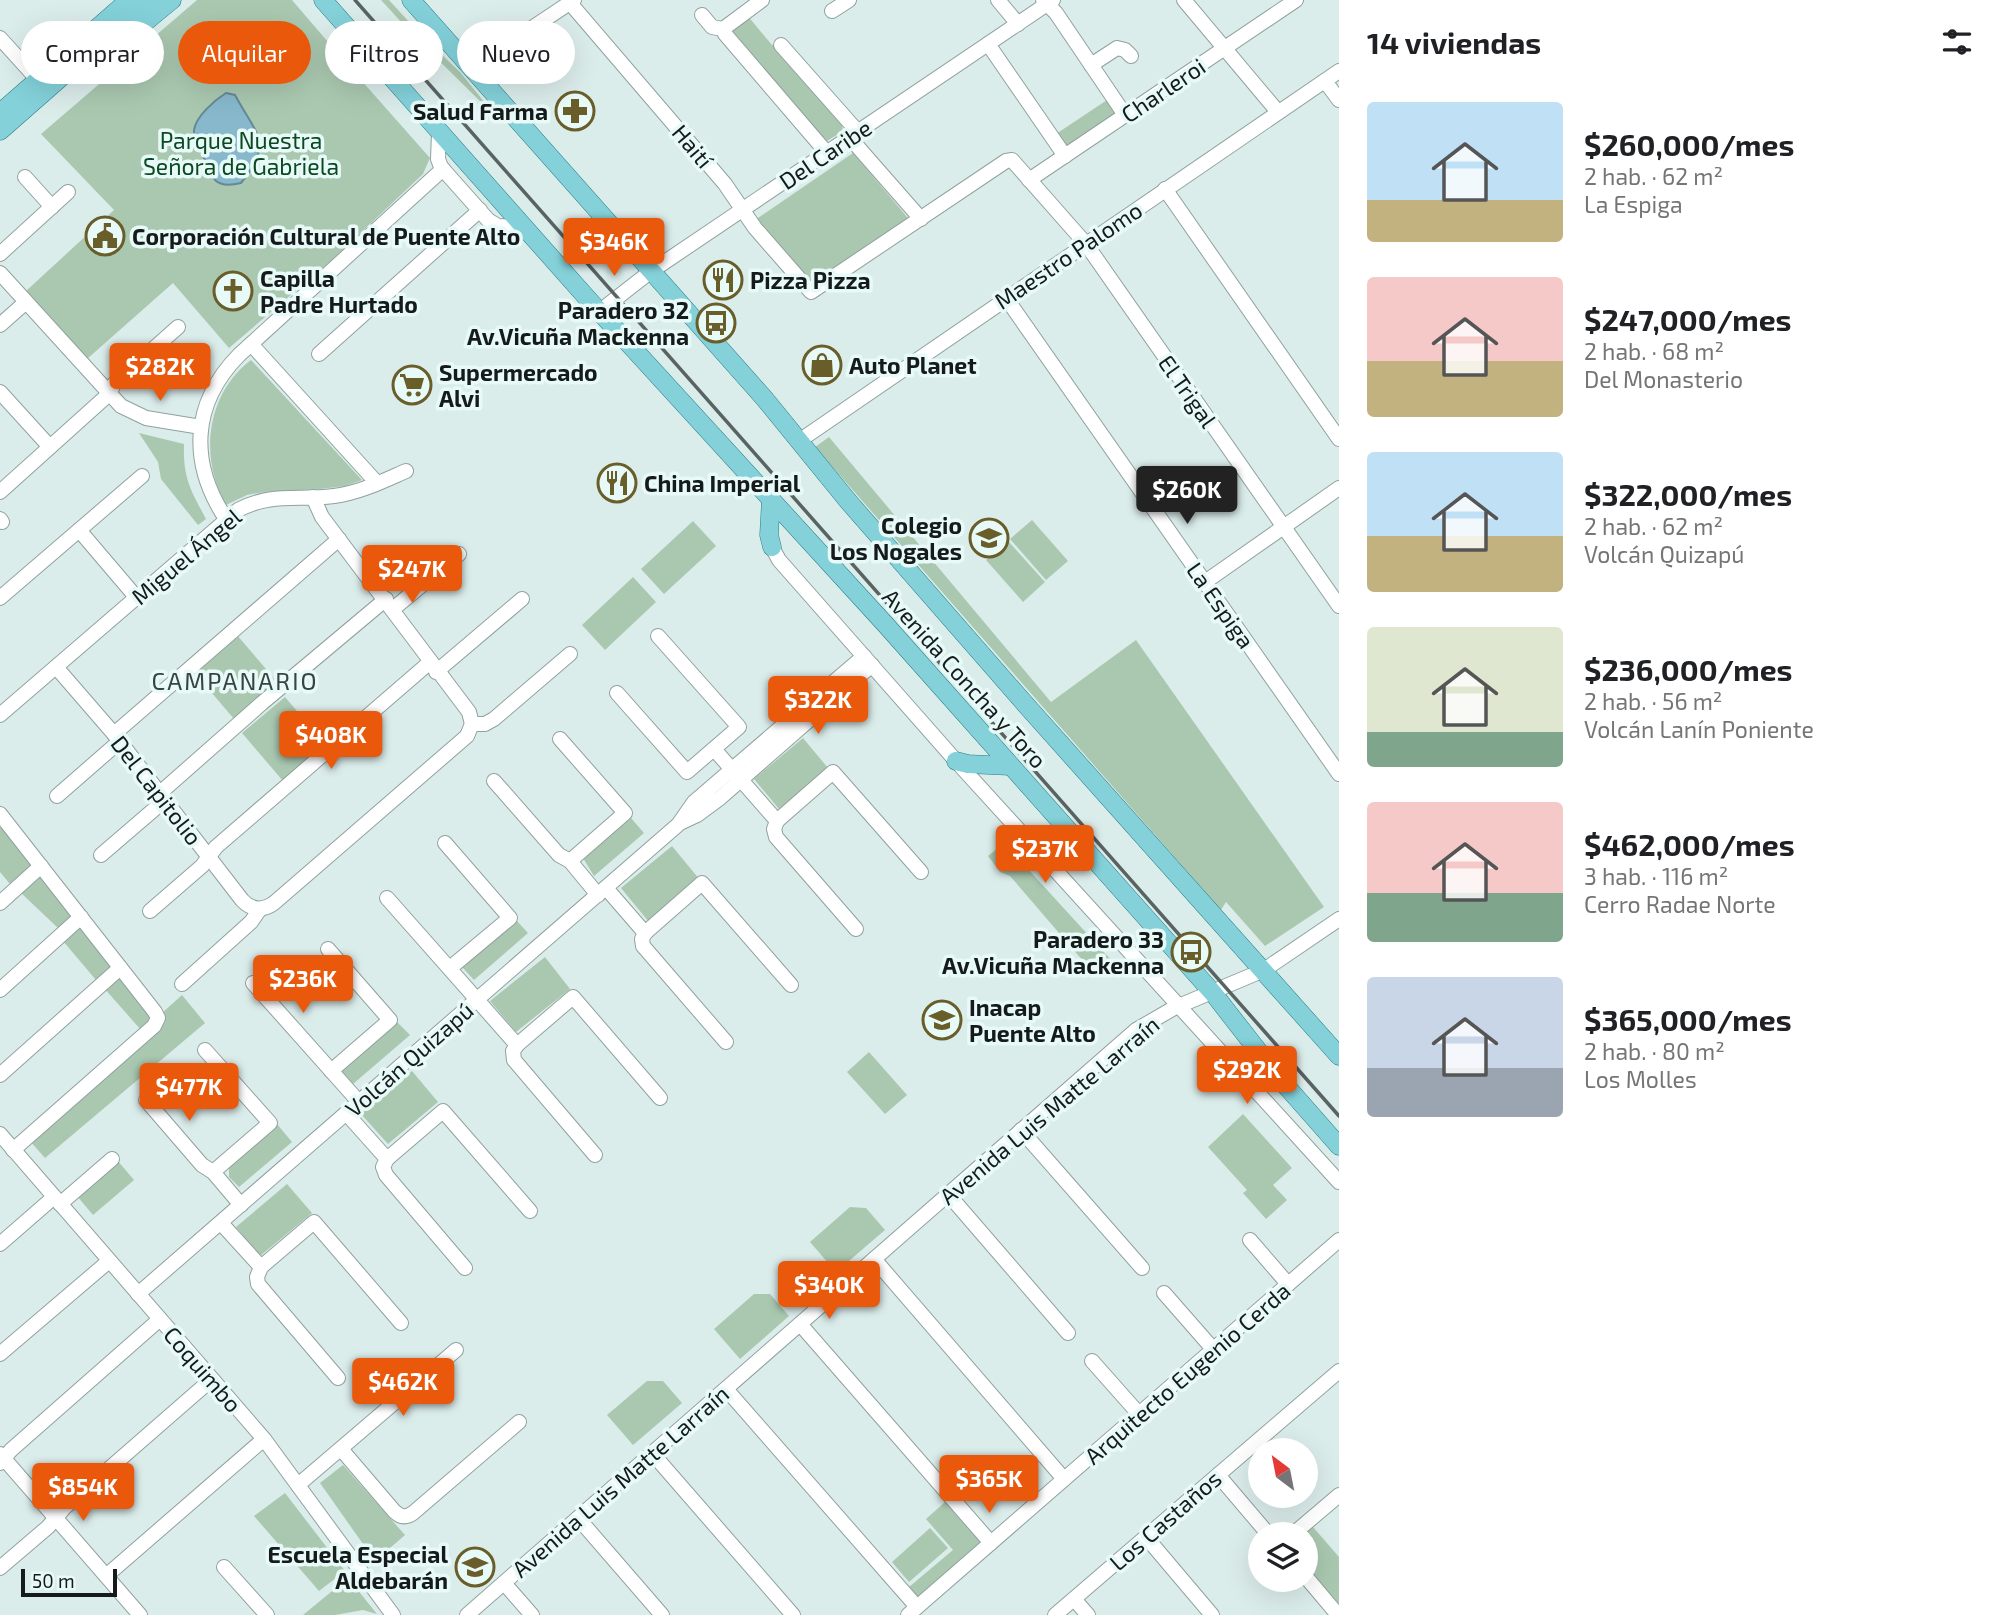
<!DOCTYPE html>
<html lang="es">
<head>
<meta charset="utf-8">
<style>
  body { margin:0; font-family:"Exo 2",sans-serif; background:#f6f6f6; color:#202124; height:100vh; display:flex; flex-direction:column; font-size:26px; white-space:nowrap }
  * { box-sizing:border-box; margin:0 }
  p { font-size:23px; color:#757577 }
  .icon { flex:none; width:38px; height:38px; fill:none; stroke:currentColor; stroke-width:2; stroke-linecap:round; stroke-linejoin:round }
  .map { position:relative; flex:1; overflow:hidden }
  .drawer { display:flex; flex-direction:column; background:#fff; width:665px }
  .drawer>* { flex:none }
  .hud { position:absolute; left:21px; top:21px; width:665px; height:63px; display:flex; gap:14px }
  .needle { width:46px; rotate:328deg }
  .buttons { position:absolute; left:1248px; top:1438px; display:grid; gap:14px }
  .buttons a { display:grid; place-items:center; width:70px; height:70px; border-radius:50%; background:#fff; box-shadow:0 7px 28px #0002; font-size:35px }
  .scale { position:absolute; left:21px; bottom:18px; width:96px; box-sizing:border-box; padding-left:7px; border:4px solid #151b1a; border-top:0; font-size:19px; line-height:24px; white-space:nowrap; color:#151b1a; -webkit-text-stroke:5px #e8faf8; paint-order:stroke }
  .price { position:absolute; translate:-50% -60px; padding:0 16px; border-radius:7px; background:#ea580c; color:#fff; font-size:23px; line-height:46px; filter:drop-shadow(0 2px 4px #0008) }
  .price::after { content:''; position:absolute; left:50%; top:42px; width:21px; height:16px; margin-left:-10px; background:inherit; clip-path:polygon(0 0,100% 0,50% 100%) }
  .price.current { background:#222; color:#fff }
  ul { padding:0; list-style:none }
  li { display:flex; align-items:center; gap:21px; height:175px; padding:0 28px }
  li span { display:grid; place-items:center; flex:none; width:196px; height:140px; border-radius:7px; color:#555 }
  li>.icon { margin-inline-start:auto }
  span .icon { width:84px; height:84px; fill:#fffc; stroke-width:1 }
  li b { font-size:30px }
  h2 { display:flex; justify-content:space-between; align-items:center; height:84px; padding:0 28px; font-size:30px }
  .tag { padding:0 24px; border-radius:32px; background:#fff; box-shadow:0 7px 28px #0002; font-size:24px; line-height:63px }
  .tag.current { background:#ea580c; color:#fff }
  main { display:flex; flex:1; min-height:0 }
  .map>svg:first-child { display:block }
</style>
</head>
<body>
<main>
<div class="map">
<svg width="1339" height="1615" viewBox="0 0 1339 1615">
  <rect width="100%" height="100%" fill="#dbedeb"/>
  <g fill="#aac8b0">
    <path d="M197,0h95l42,49 12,3 13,17 2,11 69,78 -7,16 -90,85 -104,89 -56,-65 -86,76 -61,-68 88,-81 -73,-76z"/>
    <path d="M381,0h8l33,36 38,36 25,31 -5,-2 -65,-64z"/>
    <path d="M747,15l25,30 3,-1 67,81 1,6 -16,10 -6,-2 -89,-106v-6z"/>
    <path d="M1107,100l11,16 -48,32 -6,-3 -8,-11z"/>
    <path d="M853,153l55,65 -97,66 -56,-64z"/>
    <path d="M251,360l111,120 -17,6 -25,3 -57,3 -16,3 -21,10c-27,-47 -20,-111 25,-145z"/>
    <path d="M139,433l45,11c-1,34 6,45 22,75l-8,6 -37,-46 -3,-17z"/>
    <path d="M829,437l222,265 85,-62 188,267 -59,39 -39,-44 -5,8 -406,-463z"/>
    <path d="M1032,520l36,41 -22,19 -36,-41z"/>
    <path d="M693,521l23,25 -52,48 -23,-25z"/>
    <path d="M1008,541l37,41 -22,20 -37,-42z"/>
    <path d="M633,577l23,25 -51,48 -23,-25z"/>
    <path d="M237,635l41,48 -44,36 -40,-47z"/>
    <path d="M285,697l41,48 -43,36 -41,-48z"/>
    <path d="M803,738l25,30 -49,41 -25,-30z"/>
    <path d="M631,818l13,15 -50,43 -11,-18z"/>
    <path d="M0,828h4l26,34v4l-20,18 -10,-12z"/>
    <path d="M1004,843l109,119 -17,14 -86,-100 -10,-4 -12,-16z"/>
    <path d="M672,846l28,34 -51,42 -28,-34z"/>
    <path d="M36,878h6l30,38 -14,12 -38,-36z"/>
    <path d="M516,920l12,13 -54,47 -12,-13z"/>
    <path d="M79,927h3l28,35v7l-14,11 -33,-39z"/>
    <path d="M545,957l25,32 -54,43 -26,-31z"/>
    <path d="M116,978l5,1 28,35v6l-8,10 -37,-42z"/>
    <path d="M182,995l23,28 -160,135 -15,-17 133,-118 -2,-9z"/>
    <path d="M396,1021l14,14 -57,49 -13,-15z"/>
    <path d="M869,1052l38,43 -22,19 -38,-42z"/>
    <path d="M412,1071l26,31 -50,42 -27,-30z"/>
    <path d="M1243,1114l49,54 -19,17 14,15 -21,19 -23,-26 4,-3 -39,-43z"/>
    <path d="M277,1124l15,18 -53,45 -10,-10v-9z"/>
    <path d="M117,1160l17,20 -41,35 -16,-19z"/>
    <path d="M287,1184l25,29 -52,43 -24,-29z"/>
    <path d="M850,1207l16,1 19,22 -49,42 -26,-30z"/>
    <path d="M754,1294h16l19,22 -49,43 -26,-30z"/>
    <path d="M647,1381h16l19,22 -49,42 -26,-30z"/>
    <path d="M343,1465l62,70 -30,26 -55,-78z"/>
    <path d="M285,1493l60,78 -26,20 -65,-75z"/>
    <path d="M945,1502l36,41 -63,54 -9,-10 44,-37 -27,-31z"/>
    <path d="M1313,1527l26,30v48h-2l-31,-36v-34h-3z"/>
    <path d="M930,1528l18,20 -39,34 -17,-20z"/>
    <path d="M348,1578l29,36 -14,-4 -28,5h-32z"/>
  </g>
  <path fill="#87b8cc" stroke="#658997" stroke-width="2" d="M226,93l9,2c22,41 39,47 6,88 -8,2 -19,4 -26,-3 -4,-5 -22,-44 -21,-50 2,-14 21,-30 32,-37z"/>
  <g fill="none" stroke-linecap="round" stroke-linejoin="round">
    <defs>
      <g id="minor">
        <path d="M998,0l20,24"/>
        <path d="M1043,0l13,13 69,102"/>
        <path d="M1184,0l94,112"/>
        <path d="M570,3l155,181 30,44 56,64 195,-131 6,-1 74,84 253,362"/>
        <path d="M832,11l17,-11"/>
        <path d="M702,15l10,12 11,2"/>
        <path d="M723,29l2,5 102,119"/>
        <path d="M723,29l39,-29"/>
        <path d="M0,38l38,42"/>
        <path d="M988,44l77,112"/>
        <path d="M781,45l77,87"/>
        <path d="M1091,65l26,-17 8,2 6,6"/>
        <path d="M472,68l102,-68"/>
        <path d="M1325,81l14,19"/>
        <path d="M439,133l-1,26 3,8 47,53 10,6 26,1"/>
        <path d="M850,138l71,81"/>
        <path d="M25,177l27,30"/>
        <path d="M1029,180l267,-180"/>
        <path d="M1165,189l174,250"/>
        <path d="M0,254l68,-62"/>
        <path d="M0,273l121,133 25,12 55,9"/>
        <path d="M1006,298l333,476"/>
        <path d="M600,311l50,-39 403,-272"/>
        <path d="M0,325l26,-23"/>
        <path d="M251,344l126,139"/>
        <path d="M319,354l161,-144"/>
        <path d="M0,392l50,55"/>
        <path d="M799,441l540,-370"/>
        <path d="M0,492l109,-98 5,-10 64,-57"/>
        <path d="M313,497l9,20 147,195 3,12"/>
        <path d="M0,519l2,3"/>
        <path d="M226,519c-37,-56 -35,-115 13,-164l204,-186"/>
        <path d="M79,530l57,67"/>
        <path d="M772,547l7,13 177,201 383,421"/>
        <path d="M1205,582l134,-94"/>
        <path d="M0,598l142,-122"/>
        <path d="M393,609l66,-55"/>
        <path d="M56,667l58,67 128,166c9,10 21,11 32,3l193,-167 5,-12"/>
        <path d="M436,672l86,-73"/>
        <path d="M617,693l70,79 52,-45 -81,-91"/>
        <path d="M0,715l238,-205c34,-18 60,-9 96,-14 25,-3 49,-15 72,-25"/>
        <path d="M472,724h13l9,-5 76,-65"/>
        <path d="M114,734l225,-195"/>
        <path d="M560,739l65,74 -55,48"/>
        <path d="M714,749l63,72"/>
        <path d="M494,781l65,74 11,6 28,34"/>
        <path d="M160,793l102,-90 124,-104"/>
        <path d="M57,796l63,-55"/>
        <path d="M0,814l155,198 3,6 -4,8 -141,124"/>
        <path d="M777,821l56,-49 88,100"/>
        <path d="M777,821l-3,8 2,8 80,92"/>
        <path d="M680,822l14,-20 170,-146"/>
        <path d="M445,843l65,75 -60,50"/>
        <path d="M101,855l64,-55"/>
        <path d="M606,888l39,45"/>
        <path d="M387,898l130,147"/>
        <path d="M0,903l41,-37"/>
        <path d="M150,911l52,-45 14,-19 213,-184"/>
        <path d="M645,933l57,-50 89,102"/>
        <path d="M645,933l-3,6 1,7 83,96"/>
        <path d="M328,949l62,71 -59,51"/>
        <path d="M253,983l106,119"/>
        <path d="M182,984l69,-62 9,-13"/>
        <path d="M0,990l81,-73"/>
        <path d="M205,1050l65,73 -57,49"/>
        <path d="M0,1075l120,-107"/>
        <path d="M146,1100l56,65 11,7 28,33"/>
        <path d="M346,1113l41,46"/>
        <path d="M1021,1130l121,138"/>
        <path d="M0,1134l264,305 129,176"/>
        <path d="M595,1155l-81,-95 -1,-9 4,-6 56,-48 87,101"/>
        <path d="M948,1194l120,139"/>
        <path d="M60,1204l52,-45"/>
        <path d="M221,1223l40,44"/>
        <path d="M1250,1240l38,44"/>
        <path d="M0,1244l54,-47"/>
        <path d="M874,1259l190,220"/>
        <path d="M465,1268l-79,-93 -3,-8 4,-8 56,-48 87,100"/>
        <path d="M1164,1293l49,56"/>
        <path d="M138,1294l542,-471 17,-8 23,-17 152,-133"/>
        <path d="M800,1324l191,219"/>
        <path d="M0,1354l109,-93"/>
        <path d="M1092,1361l47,53"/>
        <path d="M338,1378l-80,-94 -1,-7 4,-10 53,-45 87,101"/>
        <path d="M726,1389l191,218"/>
        <path d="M341,1449l53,62c6,6 12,7 19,2l106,-91"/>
        <path d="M652,1453l141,162"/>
        <path d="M0,1454l140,161"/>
        <path d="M0,1463l11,-13 149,-131"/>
        <path d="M1218,1475l51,60"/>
        <path d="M298,1485l158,-135"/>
        <path d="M578,1518l84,97"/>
        <path d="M1292,1535l47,-40"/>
        <path d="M1146,1537l66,78"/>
        <path d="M224,1567l43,48"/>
        <path d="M0,1568l48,-41 16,-19 148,-129"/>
        <path d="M106,1576l158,-137"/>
        <path d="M1306,1577l32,38"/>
        <path d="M504,1583l28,32"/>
        <path d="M1074,1599l14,16"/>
        <path d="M467,1615l669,-585 38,-22 90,-38 75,-51"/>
        <path d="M908,1615l431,-375"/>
        <path d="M1055,1615l284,-244"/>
      </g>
      <g id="major">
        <path d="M323,0l264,298 298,326 328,369 67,86 59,67"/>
        <path d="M411,0l353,398 84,103 178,204 313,351"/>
        <path d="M82,66l22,-10 68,-56"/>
        <path d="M0,113l129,-113"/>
        <path d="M0,131l149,-131"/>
        <path d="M771,499l-2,36 3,12"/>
        <path d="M956,761l12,3 42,2"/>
      </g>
    </defs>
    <use href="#minor" stroke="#90a19f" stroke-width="16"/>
    <use href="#major" stroke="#287d87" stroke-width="19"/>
    <use href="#minor" stroke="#fff" stroke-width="14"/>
    <use href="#major" stroke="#84d1da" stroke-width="18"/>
    <path stroke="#596362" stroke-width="3.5" d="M355,0l984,1116"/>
  </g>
  <defs>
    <symbol id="pharmacy-ring" viewBox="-11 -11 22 22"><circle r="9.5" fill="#e8faf8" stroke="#695d2a" stroke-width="1.5"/><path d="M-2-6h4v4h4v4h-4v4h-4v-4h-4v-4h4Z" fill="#695d2a"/></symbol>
    <symbol id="civic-ring" viewBox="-11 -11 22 22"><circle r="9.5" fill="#e8faf8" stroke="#695d2a" stroke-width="1.5"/><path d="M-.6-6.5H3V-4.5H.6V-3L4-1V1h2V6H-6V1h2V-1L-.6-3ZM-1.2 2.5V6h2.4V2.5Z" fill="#695d2a"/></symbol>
    <symbol id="restaurant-ring" viewBox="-11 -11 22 22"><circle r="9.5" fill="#e8faf8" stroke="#695d2a" stroke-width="1.5"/><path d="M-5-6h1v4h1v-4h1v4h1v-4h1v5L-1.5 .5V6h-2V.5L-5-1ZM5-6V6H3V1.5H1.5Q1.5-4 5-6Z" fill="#695d2a"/></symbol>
    <symbol id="church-ring" viewBox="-11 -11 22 22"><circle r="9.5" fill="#e8faf8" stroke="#695d2a" stroke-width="1.5"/><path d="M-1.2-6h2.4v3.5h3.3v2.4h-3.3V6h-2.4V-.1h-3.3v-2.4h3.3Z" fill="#695d2a"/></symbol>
    <symbol id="bus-ring" viewBox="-11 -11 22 22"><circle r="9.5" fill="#e8faf8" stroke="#695d2a" stroke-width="1.5"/><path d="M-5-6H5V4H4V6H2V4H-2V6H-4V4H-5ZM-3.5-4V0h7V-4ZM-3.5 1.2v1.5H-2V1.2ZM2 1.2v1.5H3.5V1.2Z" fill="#695d2a"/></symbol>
    <symbol id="shop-ring" viewBox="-11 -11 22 22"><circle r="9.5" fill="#e8faf8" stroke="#695d2a" stroke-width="1.5"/><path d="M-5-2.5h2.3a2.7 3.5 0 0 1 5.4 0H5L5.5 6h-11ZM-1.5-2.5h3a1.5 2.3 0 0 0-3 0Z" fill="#695d2a"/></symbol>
    <symbol id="supermarket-ring" viewBox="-11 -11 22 22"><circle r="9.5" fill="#e8faf8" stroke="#695d2a" stroke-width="1.5"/><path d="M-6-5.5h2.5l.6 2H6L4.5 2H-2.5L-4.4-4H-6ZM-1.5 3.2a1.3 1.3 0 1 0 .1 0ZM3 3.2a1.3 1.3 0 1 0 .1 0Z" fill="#695d2a"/></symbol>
    <symbol id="school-ring" viewBox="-11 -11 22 22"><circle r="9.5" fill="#e8faf8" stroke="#695d2a" stroke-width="1.5"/><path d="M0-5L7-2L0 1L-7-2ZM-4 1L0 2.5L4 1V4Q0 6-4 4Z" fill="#695d2a"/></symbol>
    <symbol id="university-ring" viewBox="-11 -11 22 22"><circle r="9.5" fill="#e8faf8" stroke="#695d2a" stroke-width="1.5"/><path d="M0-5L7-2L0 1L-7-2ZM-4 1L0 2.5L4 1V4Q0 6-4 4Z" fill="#695d2a"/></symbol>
  </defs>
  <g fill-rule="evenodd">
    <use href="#pharmacy-ring" x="553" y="89" width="44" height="44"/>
    <use href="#civic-ring" x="83" y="214" width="44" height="44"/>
    <use href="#restaurant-ring" x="701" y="258" width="44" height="44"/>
    <use href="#church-ring" x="211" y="269" width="44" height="44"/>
    <use href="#bus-ring" x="694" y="301" width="44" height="44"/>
    <use href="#shop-ring" x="800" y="343" width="44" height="44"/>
    <use href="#supermarket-ring" x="390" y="363" width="44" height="44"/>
    <use href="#restaurant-ring" x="595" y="461" width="44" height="44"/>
    <use href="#school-ring" x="967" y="516" width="44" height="44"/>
    <use href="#bus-ring" x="1169" y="930" width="44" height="44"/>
    <use href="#university-ring" x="920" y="998" width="44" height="44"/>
    <use href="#school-ring" x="453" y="1545" width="44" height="44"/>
  </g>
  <g text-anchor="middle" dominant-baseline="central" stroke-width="7" stroke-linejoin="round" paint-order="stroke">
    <g font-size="23" fill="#151b1a" stroke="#e8faf8">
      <text transform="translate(1163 90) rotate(-34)">Charleroi</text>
      <text transform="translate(693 146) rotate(50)">Haití</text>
      <text transform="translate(825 154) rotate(-34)">Del Caribe</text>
      <text transform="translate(1068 255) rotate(-34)">Maestro Palomo</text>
      <text transform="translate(1188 391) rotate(55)">El Trigal</text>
      <text transform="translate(186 556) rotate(-40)">Miguel Ángel</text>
      <text transform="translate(1221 605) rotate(55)">La Espiga</text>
      <text transform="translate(965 678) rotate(48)">Avenida Concha y Toro</text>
      <text transform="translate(157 790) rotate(52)">Del Capitolio</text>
      <text transform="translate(409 1059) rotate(-41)">Volcán Quizapú</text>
      <text transform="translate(1049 1110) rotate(-40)">Avenida Luis Matte Larraín</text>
      <text transform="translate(203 1369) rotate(49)">Coquimbo</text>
      <text transform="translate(1187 1373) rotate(-41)">Arquitecto Eugenio Cerda</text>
      <text transform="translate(620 1481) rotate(-41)">Avenida Luis Matte Larraín</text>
      <text transform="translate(1165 1520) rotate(-41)">Los Castaños</text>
    </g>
    <g font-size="23" font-weight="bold" fill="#151b1a" stroke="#e8faf8" text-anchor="start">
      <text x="548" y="111" text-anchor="end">Salud Farma</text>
      <text x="132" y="236">Corporación Cultural de Puente Alto</text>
      <text x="260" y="278">Capilla<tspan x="260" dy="26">Padre Hurtado</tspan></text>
      <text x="750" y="280">Pizza Pizza</text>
      <text x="689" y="310" text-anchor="end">Paradero 32<tspan x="689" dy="26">Av.Vicuña Mackenna</tspan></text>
      <text x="849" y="365">Auto Planet</text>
      <text x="439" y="372">Supermercado<tspan x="439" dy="26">Alvi</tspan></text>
      <text x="644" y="483">China Imperial</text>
      <text x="962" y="525" text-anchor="end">Colegio<tspan x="962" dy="26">Los Nogales</tspan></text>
      <text x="1164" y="939" text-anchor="end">Paradero 33<tspan x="1164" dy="26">Av.Vicuña Mackenna</tspan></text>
      <text x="969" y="1007">Inacap<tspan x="969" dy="26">Puente Alto</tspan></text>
      <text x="448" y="1554" text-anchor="end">Escuela Especial<tspan x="448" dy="26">Aldebarán</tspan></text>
    </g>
    <g font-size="23" fill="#0b4923" stroke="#e8faf8">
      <text x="241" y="140">Parque Nuestra<tspan x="241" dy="26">Señora de Gabriela</tspan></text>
    </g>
    <g font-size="24" letter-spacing="2" fill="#364443" stroke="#e8faf8">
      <text x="235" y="680">CAMPANARIO</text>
    </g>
  </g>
</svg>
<div class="buttons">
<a><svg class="needle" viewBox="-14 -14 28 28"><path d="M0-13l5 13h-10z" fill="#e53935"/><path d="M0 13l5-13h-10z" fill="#757577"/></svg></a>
<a><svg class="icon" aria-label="layers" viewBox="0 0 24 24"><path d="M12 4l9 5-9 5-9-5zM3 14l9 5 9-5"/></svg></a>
</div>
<div class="scale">50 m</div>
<b class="price" style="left:614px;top:278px">$346K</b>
<b class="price" style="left:160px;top:403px">$282K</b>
<b class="price current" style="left:1187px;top:526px">$260K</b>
<b class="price" style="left:412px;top:605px">$247K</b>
<b class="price" style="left:818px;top:736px">$322K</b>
<b class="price" style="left:331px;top:771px">$408K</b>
<b class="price" style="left:1045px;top:885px">$237K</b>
<b class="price" style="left:303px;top:1015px">$236K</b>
<b class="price" style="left:1247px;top:1106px">$292K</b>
<b class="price" style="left:189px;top:1123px">$477K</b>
<b class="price" style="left:829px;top:1321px">$340K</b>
<b class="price" style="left:403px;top:1418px">$462K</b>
<b class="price" style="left:989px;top:1515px">$365K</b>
<b class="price" style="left:83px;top:1523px">$854K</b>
<div class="hud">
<a class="tag">Comprar</a>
<a class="tag current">Alquilar</a>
<a class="tag">Filtros</a>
<a class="tag">Nuevo</a>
</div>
</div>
<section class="drawer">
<h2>14 viviendas<svg class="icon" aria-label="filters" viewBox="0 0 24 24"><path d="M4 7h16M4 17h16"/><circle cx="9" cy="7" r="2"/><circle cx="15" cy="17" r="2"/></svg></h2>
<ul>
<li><span style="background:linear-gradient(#bfe0f5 70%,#c2b280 0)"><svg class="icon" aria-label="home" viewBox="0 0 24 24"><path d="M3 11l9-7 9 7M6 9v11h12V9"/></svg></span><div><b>$260,000/mes</b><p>2 hab. · 62 m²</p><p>La Espiga</p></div></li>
<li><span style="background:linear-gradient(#f6c9c9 60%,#c2b280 0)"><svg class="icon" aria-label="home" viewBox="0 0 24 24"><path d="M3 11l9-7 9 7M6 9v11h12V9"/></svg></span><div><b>$247,000/mes</b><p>2 hab. · 68 m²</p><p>Del Monasterio</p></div></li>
<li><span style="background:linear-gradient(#bfe0f5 60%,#c2b280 0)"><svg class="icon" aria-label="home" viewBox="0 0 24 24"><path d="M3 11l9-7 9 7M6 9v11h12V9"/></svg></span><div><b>$322,000/mes</b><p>2 hab. · 62 m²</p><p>Volcán Quizapú</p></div></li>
<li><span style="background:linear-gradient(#dfe7d0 75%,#7fa58c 0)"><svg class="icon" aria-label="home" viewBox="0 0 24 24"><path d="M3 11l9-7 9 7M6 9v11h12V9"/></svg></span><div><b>$236,000/mes</b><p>2 hab. · 56 m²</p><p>Volcán Lanín Poniente</p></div></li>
<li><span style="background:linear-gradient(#f6c9c9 65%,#7fa58c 0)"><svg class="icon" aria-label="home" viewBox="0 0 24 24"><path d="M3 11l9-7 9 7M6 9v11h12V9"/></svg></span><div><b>$462,000/mes</b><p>3 hab. · 116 m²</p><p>Cerro Radae Norte</p></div></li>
<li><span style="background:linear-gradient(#c9d6e8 65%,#9aa5b1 0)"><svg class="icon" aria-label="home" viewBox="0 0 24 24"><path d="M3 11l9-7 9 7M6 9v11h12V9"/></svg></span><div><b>$365,000/mes</b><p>2 hab. · 80 m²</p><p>Los Molles</p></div></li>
</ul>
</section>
</main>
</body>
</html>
